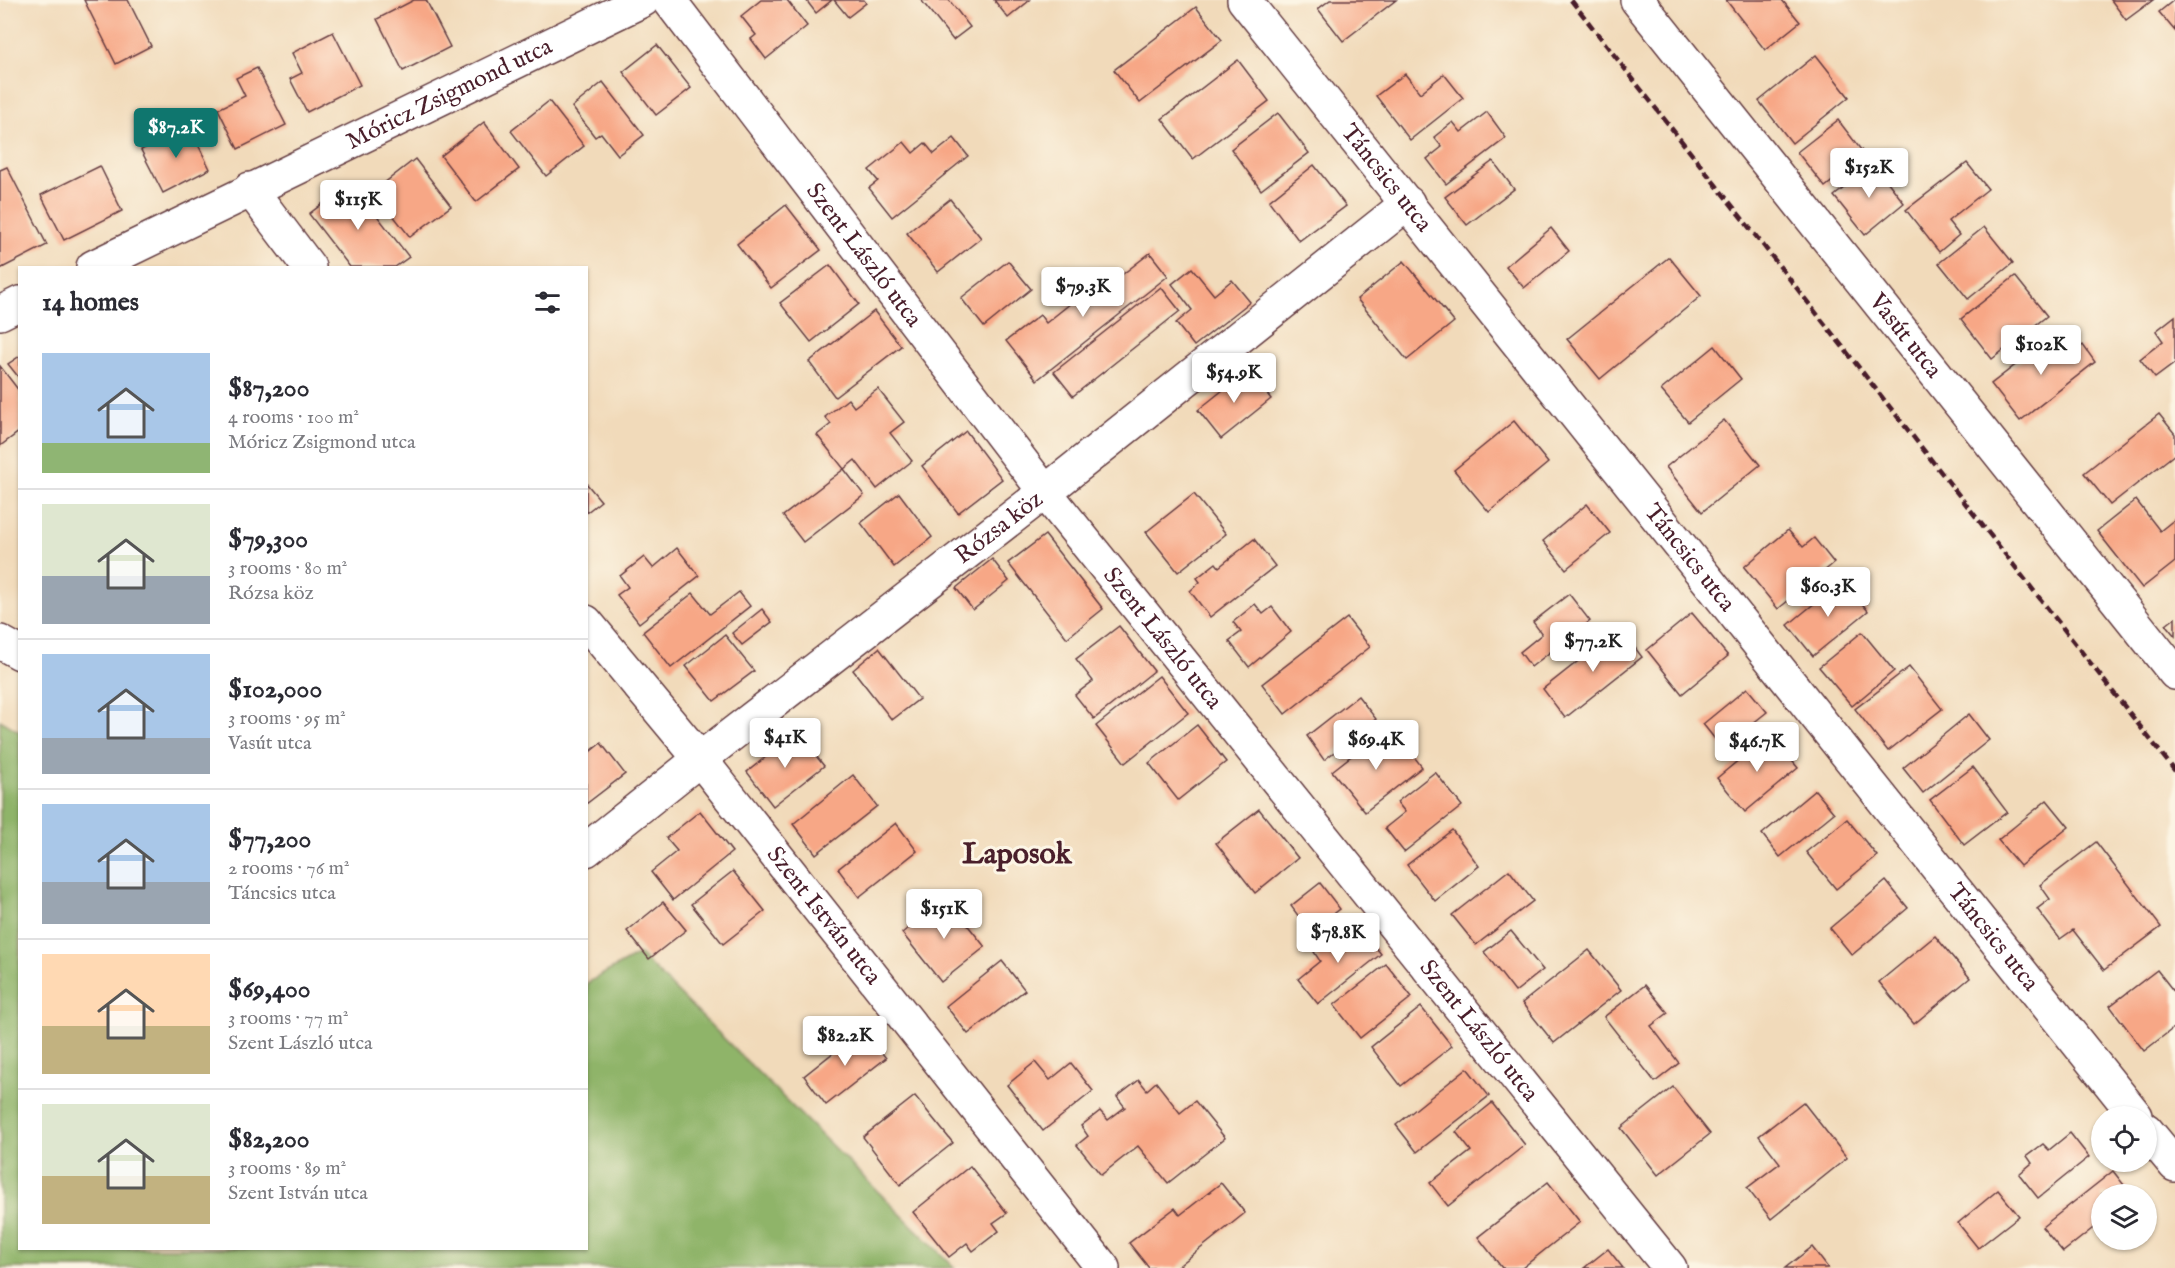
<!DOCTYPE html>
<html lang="en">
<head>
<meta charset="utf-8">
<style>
  body { margin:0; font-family:"IM FELL English",serif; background:#f7f7f7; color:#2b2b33; height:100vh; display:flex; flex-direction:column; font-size:22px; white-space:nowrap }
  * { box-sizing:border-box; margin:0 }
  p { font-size:20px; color:#7c7c81 }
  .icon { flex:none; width:33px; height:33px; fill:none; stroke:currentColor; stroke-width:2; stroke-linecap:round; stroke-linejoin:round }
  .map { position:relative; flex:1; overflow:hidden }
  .side { position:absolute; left:18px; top:266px; width:570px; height:984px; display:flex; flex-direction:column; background:#fff; border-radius:0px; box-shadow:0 2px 4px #0004 }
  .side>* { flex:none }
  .tools { position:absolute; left:2091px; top:1106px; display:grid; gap:12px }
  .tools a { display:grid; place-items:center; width:66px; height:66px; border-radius:50%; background:#fff; box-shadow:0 2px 4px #0004; font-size:30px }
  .price { position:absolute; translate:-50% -51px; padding:0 14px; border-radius:6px; background:#fff; color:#222; font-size:20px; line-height:39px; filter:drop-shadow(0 2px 3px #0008) }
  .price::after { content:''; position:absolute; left:50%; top:36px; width:18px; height:14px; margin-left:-9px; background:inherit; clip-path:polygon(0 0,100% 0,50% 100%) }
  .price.selected { background:#0f766e; color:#fff }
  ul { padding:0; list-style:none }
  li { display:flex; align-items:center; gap:18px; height:150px; padding:0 24px }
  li+li { border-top:2px solid #e1e1e2 }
  li span { display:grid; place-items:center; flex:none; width:168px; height:120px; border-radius:0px; color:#555 }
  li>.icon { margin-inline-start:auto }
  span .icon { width:72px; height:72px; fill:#fffc; stroke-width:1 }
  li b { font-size:26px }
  h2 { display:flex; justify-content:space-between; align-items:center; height:72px; padding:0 24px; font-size:26px }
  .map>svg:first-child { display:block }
</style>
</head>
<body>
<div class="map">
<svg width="2175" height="1268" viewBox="0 0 2175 1268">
  <rect width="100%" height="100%" fill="#fcf5e5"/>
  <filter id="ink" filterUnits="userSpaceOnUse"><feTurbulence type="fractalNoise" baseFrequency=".0167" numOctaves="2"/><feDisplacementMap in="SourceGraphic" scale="12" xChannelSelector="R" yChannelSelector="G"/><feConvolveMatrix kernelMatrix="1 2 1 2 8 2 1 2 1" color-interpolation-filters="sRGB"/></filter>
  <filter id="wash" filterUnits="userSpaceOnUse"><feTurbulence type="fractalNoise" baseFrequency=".008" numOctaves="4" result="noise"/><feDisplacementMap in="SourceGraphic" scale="24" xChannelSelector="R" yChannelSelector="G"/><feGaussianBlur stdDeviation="1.35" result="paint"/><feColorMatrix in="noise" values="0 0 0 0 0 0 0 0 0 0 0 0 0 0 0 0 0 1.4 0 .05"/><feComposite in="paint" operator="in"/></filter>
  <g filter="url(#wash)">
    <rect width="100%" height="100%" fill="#f1daba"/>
    <path fill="#8fb469" stroke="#6c6a4a" stroke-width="1.5" d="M0,720l20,12v516h566l1,-265 52,-29 316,314h-955z"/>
    <g id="blocks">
      <g fill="#f7a786">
        <path d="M84,0h44l23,46 -35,18z"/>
        <path d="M414,0h12l24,47 -47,24 -26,-52z"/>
        <path d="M761,0h26l20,26 -41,33 -15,-20 5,-4 -15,-19z"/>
        <path d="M806,0h26l-16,13z"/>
        <path d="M834,0h30l2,3 -18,14z"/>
        <path d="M921,0h28l21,27 -17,13z"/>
        <path d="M994,0h36l-22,18z"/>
        <path d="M1330,0h66l-53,41 -25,-32z"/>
        <path d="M1726,0h56l18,22 -35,28z"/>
        <path d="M2111,0h42l-27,20z"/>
        <path d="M2174,0h1v31l-16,-19z"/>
        <path d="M1196,7l26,33 -82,63 -26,-33z"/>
        <path d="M333,32l27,53 -53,27 -17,-33 12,-6 -10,-20z"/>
        <path d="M657,45l34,43 -35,27 -33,-43z"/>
        <path d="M1816,55l33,42 -57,46 -33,-42z"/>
        <path d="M1238,60l31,41 -76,58 -31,-40z"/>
        <path d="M257,68l29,57 -48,24 -20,-40 27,-13 -9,-18z"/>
        <path d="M1405,74l15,19 24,-19 19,24 -53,42 -34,-44z"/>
        <path d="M603,82l41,53 -26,20 -17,-22 -6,4 -23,-30z"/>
        <path d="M549,101l35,45 -38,30 -35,-45z"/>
        <path d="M1487,112l19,26 -60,46 -19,-25 15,-12 -8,-10 19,-15 8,10z"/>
        <path d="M1278,113l31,40 -48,37 -30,-41z"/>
        <path d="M1838,120l27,35 -40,32 -28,-35z"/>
        <path d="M484,122l35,47 -43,33 -35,-46z"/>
        <path d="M189,126l21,43 -47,24 -22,-43z"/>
        <path d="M954,138l14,18 -76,61 -23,-29 9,-7 -9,-11 35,-28 9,11 12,-10 9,11z"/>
        <path d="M415,159l36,47 -41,31 -36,-46z"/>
        <path d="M1493,161l21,28 -47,36 -22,-28z"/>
        <path d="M1967,163l21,26 -40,32 11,14 -20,17 -33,-42z"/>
        <path d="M1874,164l30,39 -39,32 -31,-39z"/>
        <path d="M1314,165l32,41 -47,35 -30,-40z"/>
        <path d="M100,166l22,45 -58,29 -23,-45z"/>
        <path d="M7,167l40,78 -47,24v-99z"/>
        <path d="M351,182l58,75 -14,10h-45l-41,-53z"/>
        <path d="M950,199l31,39 -43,34 -31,-39z"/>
        <path d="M786,205l35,45 -50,38 -34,-44z"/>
        <path d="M1984,227l29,36 -45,36 -29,-36z"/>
        <path d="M1551,228l18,23 -45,37 -18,-22z"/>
        <path d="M1150,253l18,23 -131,104 -31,-39 34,-26 6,8 49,-39 6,7z"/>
        <path d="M1669,257l32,39 -101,83 -33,-40z"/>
        <path d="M1008,261l23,28 -47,38 -23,-29z"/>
        <path d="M1404,261l50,61 -47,38 -50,-61z"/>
        <path d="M830,265l29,39 -48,38 -31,-39z"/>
        <path d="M1192,268l22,27 18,-15 18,22 -56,44 -18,-23 16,-13 -20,-26z"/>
        <path d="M2015,276l32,40 -55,43 -31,-40z"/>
        <path d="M1161,287l19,24 -107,85 -19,-24z"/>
        <path d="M874,311l27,35 -66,51 -26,-35z"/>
        <path d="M2175,316v47l-20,15 -15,-19 23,-18 -7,-10z"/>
        <path d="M2054,335l16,21 13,-11 12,17 -75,59 -29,-37z"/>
        <path d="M1715,346l26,33 -53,43 -27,-32z"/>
        <path d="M20,356v23l-12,-15z"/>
        <path d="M0,366l20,26v39l-20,15z"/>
        <path d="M1248,370l23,29 -50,40 -23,-29z"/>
        <path d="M878,389l26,33 -14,11 22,28 -35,28 -22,-29 -11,9 -27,-34 14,-11 -6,-7 23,-18 6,8z"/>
        <path d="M2159,414l16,20v20l-65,51 -26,-32z"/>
        <path d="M1724,420l36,45 -58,47 -36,-45z"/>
        <path d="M1514,421l34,42 -59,49 -35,-42z"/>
        <path d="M966,431l36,48 -44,34 -36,-47z"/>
        <path d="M844,469l20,26 -61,47 -20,-26z"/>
        <path d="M586,483l15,18 -15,12z"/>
        <path d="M899,493l33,44 -38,30 -33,-44z"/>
        <path d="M1194,494l32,40 -48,38 -32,-40z"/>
        <path d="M2136,500l24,31 15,-12v43l-33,26 -45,-57z"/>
        <path d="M1587,504l23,29 -44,36 -23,-28z"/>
        <path d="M1788,530l15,17 11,-9 20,25 -56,46 -34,-42z"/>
        <path d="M1045,535l58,74 -36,29 -59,-75z"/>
        <path d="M1254,539l21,27 -65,51 -20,-26 10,-9 -3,-4 19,-15 3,4z"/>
        <path d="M677,548l22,28 -60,47 -22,-28 11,-8 -8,-11 24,-19 9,11z"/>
        <path d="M992,559l17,22 -36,29 -17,-22z"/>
        <path d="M1843,580l25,31 -55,45 -25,-31z"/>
        <path d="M739,592l11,14 -79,62 -28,-36 50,-39 17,21z"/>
        <path d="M1569,594l21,27 -59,46 -11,-15 22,-18 -9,-12z"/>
        <path d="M1255,604l8,10 9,-7 19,25 -42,35 -20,-26 12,-9 -8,-10z"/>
        <path d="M762,609l10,13 -30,23 -10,-12z"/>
        <path d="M1692,613l36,43 -46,38 -35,-44z"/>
        <path d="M1347,618l23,29 -85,67 -23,-30z"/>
        <path d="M2175,618v18l-9,-11z"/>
        <path d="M1119,626l35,45 -60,48 -19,-24 18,-14 -17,-22z"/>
        <path d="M1620,628l22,29 -77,61 -22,-29z"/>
        <path d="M1862,632l32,39 -42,35 -33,-39z"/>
        <path d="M725,635l29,36 -40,30 -28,-35z"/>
        <path d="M879,648l40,51 -27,21 -39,-50z"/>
        <path d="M1909,667l33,42 -54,42 -33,-42z"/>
        <path d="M1159,676l29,37 -63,50 -29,-37z"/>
        <path d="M1747,688l20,24 -45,36 -19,-24z"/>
        <path d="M1358,696l18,23 -52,41 -17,-24z"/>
        <path d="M1969,714l20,26 -66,53 -20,-25z"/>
        <path d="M1197,725l29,37 -48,38 -29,-37z"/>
        <path d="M797,732l27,34 -51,40 -26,-34z"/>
        <path d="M1770,734l28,34 -53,44 -28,-34z"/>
        <path d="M1399,737l23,30 -57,45 -33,-41 42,-33 10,11z"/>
        <path d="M601,743l24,31 -39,30v-49z"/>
        <path d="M1973,767l34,45 -43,33 -34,-45z"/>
        <path d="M1435,772l27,34 -58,46 -19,-24 20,-16 -8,-10z"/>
        <path d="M853,775l24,31 -61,48 -23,-30z"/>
        <path d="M1815,790l19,23 -54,44 -18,-23z"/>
        <path d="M2047,800l22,27 -49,39 -22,-26z"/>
        <path d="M1259,809l39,49 -43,35 -39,-50z"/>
        <path d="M700,811l32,41 -59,48 -22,-28 26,-21 -11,-13z"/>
        <path d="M1847,819l30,37 -41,33 -30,-37z"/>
        <path d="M896,823l21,28 -58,46 -21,-28z"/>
        <path d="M1452,830l27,36 -44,35 -28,-36z"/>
        <path d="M2096,842l65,85 -57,43 -31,-40 -13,9 -23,-30 13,-10 -10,-14z"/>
        <path d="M1509,870l24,31 -57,44 -24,-30z"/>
        <path d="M733,871l32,40 -42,33 -32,-40z"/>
        <path d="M1886,881l22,27 -56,47 -22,-27z"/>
        <path d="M1320,883l20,26 -30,23 -19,-26z"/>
        <path d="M946,898l39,49 -44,35 -39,-49z"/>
        <path d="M663,902l23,28 -37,29 -22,-28z"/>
        <path d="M1361,929l20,25 -63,50 -20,-25 22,-18 -6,-9 22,-18 7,9z"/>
        <path d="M1511,931l32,39 -28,22 -31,-40z"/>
        <path d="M1935,936l35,42 -56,46 -35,-42z"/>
        <path d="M1589,950l32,40 -67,53 -32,-40z"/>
        <path d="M1002,961l23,29 -57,44 -22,-28z"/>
        <path d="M1386,964l26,33 -52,41 -26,-33z"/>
        <path d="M2157,970l18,23v34l-31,24 -34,-45z"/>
        <path d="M1645,985l23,28 -17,13 28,37 -24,19 -51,-65z"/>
        <path d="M1421,1007l31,39 -51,40 -30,-39z"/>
        <path d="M863,1029l23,29 -60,47 -22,-29z"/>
        <path d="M1035,1062l15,18 21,-17 22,28 -50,40 -36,-46z"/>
        <path d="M1467,1068l22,28 -72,56 -21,-27z"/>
        <path d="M1139,1080l8,10 9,-8 24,31 15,-12 30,37 -57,45 -30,-37 -37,29 -24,-30 11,-9 -7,-10 19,-15 8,9 17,-13 -8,-10z"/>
        <path d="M1673,1087l37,47 -52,41 -37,-47z"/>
        <path d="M915,1096l38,47 -53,42 -37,-48z"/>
        <path d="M1803,1102l44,56 -76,61 -24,-31 33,-25 -21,-27z"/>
        <path d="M1492,1103l33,42 -77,61 -18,-23 41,-32 -15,-19z"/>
        <path d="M2070,1133l19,24 -51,41 -19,-24 13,-11 -5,-7 16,-12 6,6z"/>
        <path d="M970,1166l37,47 -14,10 6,8 -26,20 -6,-8 -18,14 -36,-45z"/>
        <path d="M2113,1171l18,23h-29v27l-39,31 -21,-25z"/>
        <path d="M1548,1182l32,40 -58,46h-20l-24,-31z"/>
        <path d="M1221,1183l24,30 -69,55h-27l-20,-25 46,-35 5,7z"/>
        <path d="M1998,1190l21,26 -41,32 -20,-25z"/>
        <path d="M1812,1247l16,21h-43z"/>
        <path d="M1608,1249l15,19h-39z"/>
      </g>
    </g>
  </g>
  <g filter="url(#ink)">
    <use href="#blocks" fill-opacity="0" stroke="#633b40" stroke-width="1.5"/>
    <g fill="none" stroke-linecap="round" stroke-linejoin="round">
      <defs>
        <g id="minor">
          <path id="s1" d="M669,0l376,492 625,776"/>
          <path id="s2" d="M1244,0l892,1116"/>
          <path id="s3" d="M1637,0l538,673"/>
          <path d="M250,189l59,78"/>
          <path id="s4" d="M93,267l550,-267"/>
          <path d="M0,313l20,-10"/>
          <path id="s5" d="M586,622l114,137 403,509"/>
          <path d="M0,642l20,11"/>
          <path id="s6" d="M586,850l114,-91 345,-267 363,-289"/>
          <path d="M2146,1130l29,35"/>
        </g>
      </defs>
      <use href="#minor" stroke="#633b40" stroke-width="36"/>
      <use href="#minor" stroke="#fff" stroke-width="33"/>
      <path stroke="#4a1f2b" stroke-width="4.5" stroke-dasharray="9 4.5" stroke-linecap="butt" d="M1571,0l604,771"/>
    </g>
  </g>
  <g text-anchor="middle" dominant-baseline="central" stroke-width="6" stroke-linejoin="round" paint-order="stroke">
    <g font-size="24" fill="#4a1f2b" stroke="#fcf5e5">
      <text stroke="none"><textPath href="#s4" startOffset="396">Móricz Zsigmond utca</textPath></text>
      <text stroke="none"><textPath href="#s2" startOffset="228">Táncsics utca</textPath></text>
      <text stroke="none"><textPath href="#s1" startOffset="321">Szent László utca</textPath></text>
      <text stroke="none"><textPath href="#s3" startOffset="430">Vasút utca</textPath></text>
      <text stroke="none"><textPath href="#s6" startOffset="524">Rózsa köz</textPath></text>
      <text stroke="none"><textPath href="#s2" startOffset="714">Táncsics utca</textPath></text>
      <text stroke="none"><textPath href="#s1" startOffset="807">Szent László utca</textPath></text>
      <text stroke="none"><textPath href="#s5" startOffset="378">Szent István utca</textPath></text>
      <text stroke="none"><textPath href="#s2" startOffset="1200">Táncsics utca</textPath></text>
      <text stroke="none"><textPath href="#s1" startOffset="1311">Szent László utca</textPath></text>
    </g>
    <g font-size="30" font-weight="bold" fill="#4a1f2b" stroke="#fcf5e5">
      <text x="1017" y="855">Laposok</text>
    </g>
  </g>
</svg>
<div class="tools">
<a><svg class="icon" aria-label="locate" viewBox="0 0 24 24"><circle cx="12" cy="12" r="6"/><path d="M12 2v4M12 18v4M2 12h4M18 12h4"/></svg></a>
<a><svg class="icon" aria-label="layers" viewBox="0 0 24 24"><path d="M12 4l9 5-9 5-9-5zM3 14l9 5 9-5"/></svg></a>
</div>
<b class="price selected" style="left:176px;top:159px">$87.2K</b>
<b class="price" style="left:1869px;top:199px">$152K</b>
<b class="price" style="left:358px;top:231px">$115K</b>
<b class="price" style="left:1083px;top:318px">$79.3K</b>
<b class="price" style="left:2041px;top:376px">$102K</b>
<b class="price" style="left:1234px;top:404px">$54.9K</b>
<b class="price" style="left:1828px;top:618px">$60.3K</b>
<b class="price" style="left:1593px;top:673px">$77.2K</b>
<b class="price" style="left:785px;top:769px">$41K</b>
<b class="price" style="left:1376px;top:771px">$69.4K</b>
<b class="price" style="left:1757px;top:773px">$46.7K</b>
<b class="price" style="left:944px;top:940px">$151K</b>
<b class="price" style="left:1338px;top:964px">$78.8K</b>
<b class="price" style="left:845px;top:1067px">$82.2K</b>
<section class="side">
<h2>14 homes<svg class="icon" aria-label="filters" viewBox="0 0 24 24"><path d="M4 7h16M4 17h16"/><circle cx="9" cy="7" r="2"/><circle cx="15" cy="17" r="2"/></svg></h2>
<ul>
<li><span style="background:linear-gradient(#a9c7e8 75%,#8fb573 0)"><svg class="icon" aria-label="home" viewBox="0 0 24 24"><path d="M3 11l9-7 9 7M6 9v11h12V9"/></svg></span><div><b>$87,200</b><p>4 rooms · 100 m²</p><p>Móricz Zsigmond utca</p></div></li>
<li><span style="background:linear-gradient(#dfe7d0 60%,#9aa5b1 0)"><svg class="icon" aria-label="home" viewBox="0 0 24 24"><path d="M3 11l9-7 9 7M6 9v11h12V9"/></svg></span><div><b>$79,300</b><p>3 rooms · 80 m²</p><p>Rózsa köz</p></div></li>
<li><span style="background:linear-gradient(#a9c7e8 70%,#9aa5b1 0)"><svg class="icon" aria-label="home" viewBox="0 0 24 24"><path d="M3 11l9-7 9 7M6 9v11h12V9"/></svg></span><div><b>$102,000</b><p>3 rooms · 95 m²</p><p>Vasút utca</p></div></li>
<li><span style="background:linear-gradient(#a9c7e8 65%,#9aa5b1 0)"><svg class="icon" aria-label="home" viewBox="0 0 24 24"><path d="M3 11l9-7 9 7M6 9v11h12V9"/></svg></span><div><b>$77,200</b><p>2 rooms · 76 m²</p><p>Táncsics utca</p></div></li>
<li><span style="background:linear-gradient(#ffd9b3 60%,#c2b280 0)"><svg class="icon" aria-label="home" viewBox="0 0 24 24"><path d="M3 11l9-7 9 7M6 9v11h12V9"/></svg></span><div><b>$69,400</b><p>3 rooms · 77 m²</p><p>Szent László utca</p></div></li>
<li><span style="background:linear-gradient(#dfe7d0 60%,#c2b280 0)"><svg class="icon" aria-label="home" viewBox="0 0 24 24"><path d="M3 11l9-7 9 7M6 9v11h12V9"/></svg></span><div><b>$82,200</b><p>3 rooms · 89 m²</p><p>Szent István utca</p></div></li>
</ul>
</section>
</div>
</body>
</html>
